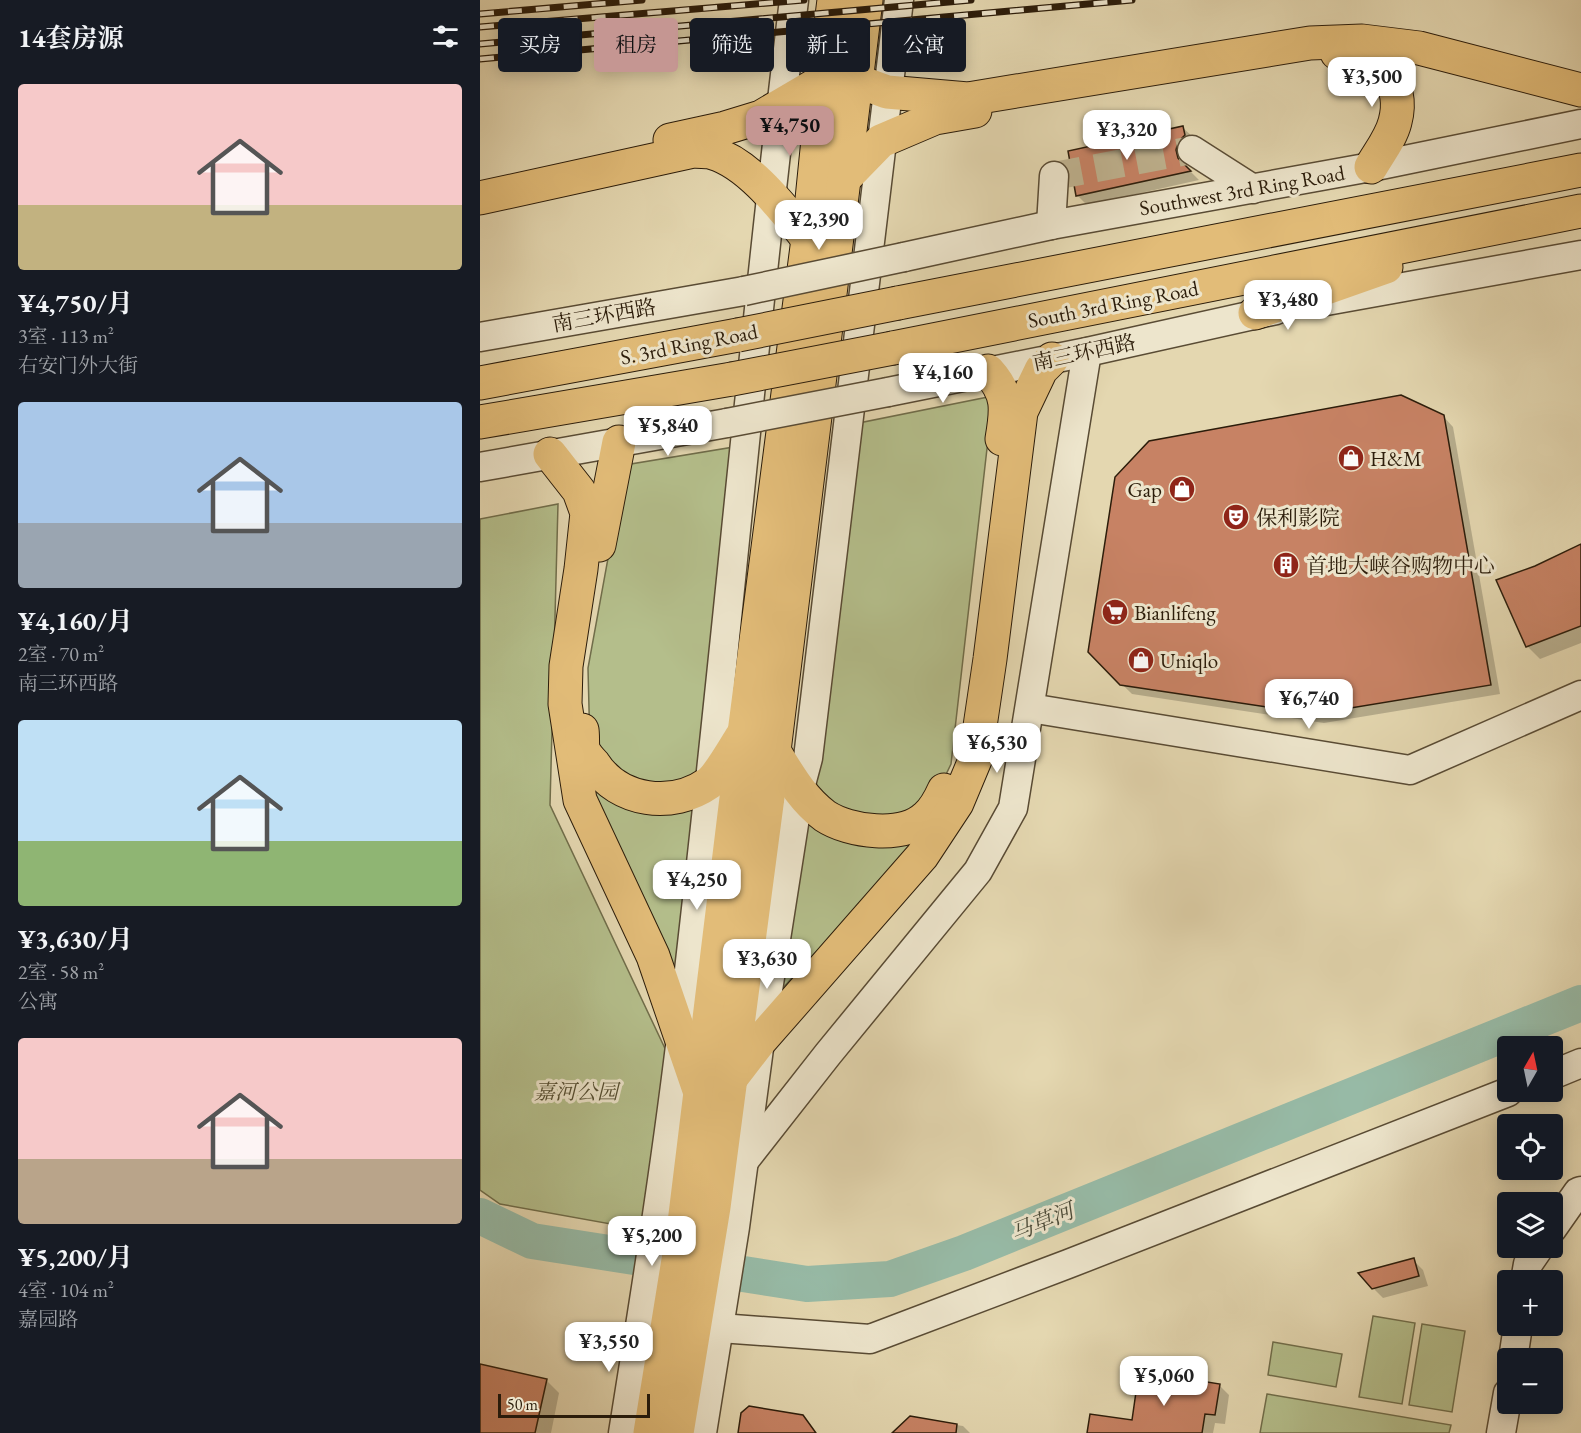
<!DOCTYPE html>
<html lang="zh">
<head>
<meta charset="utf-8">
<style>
  body { margin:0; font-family:"EB Garamond","Noto Serif SC",serif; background:#20242c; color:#f1f3f6; height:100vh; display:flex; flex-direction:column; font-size:22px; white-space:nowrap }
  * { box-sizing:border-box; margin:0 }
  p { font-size:20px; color:#9ea1a6 }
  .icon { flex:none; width:33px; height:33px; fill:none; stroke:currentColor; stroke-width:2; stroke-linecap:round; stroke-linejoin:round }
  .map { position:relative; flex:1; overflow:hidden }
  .side { display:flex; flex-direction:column; background:#171b24; width:480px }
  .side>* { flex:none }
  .guide { position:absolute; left:18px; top:18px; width:570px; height:54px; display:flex; gap:12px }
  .needle { width:39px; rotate:9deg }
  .controls { position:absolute; left:1017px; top:1036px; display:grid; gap:12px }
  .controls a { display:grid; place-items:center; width:66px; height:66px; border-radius:6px; background:#171b24; box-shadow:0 3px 15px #0003; font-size:30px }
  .scale { position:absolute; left:18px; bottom:15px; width:152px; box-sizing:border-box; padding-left:6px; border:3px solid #2b1c0a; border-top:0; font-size:16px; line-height:21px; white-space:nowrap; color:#2b1c0a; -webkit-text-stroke:4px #ede5cc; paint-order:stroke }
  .price { position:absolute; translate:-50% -51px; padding:0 14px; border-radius:12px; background:#fff; color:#222; font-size:20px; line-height:39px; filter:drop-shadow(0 2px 3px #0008) }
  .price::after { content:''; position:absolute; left:50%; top:36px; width:18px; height:14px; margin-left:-9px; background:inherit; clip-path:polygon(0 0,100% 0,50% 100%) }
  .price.on { background:#c59692; color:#111 }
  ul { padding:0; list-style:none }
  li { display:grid; align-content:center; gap:12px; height:318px; padding:0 18px }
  li span { display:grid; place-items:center; height:186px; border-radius:6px; color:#555 }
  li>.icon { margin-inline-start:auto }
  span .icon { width:108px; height:108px; fill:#fffc; stroke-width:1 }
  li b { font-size:26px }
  h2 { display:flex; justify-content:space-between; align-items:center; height:72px; padding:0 18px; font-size:26px }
  .tag { padding:0 21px; border-radius:6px; background:#171b24; box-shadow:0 3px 15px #0003; font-size:21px; line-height:54px }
  .tag.on { background:#c59692; color:#111 }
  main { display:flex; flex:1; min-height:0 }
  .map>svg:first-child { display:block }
</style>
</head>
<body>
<main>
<section class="side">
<h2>14套房源<svg class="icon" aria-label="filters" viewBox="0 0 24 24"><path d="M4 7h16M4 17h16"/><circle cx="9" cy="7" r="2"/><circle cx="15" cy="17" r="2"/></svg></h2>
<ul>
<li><span style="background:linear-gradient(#f6c9c9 65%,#c2b280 0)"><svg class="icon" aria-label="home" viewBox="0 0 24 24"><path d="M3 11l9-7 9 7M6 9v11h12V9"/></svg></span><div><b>¥4,750/月</b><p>3室 · 113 m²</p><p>右安门外大街</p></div></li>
<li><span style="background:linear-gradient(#a9c7e8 65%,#9aa5b1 0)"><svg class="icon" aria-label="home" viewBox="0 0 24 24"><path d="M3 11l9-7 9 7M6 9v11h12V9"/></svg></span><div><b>¥4,160/月</b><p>2室 · 70 m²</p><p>南三环西路</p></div></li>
<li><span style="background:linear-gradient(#bfe0f5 65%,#8fb573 0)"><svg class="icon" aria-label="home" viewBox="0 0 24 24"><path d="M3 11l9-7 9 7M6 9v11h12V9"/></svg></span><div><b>¥3,630/月</b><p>2室 · 58 m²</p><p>公寓</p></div></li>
<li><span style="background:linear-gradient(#f6c9c9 65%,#b9a48a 0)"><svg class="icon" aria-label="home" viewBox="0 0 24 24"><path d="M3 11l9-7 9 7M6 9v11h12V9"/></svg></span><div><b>¥5,200/月</b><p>4室 · 104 m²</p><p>嘉园路</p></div></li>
</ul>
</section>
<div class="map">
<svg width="1101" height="1433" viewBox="0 0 1101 1433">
  <rect width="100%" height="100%" fill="#e4d7b0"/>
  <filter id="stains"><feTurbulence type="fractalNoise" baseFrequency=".00333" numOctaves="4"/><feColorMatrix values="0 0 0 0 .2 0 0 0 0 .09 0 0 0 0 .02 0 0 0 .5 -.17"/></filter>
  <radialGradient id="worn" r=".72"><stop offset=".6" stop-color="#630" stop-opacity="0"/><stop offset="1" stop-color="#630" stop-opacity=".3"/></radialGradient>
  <g fill="#b4be8b" stroke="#706d4a" stroke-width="1.5">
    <path d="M513,396l-42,368 -14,29 -32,30 -80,-16 -14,-28 48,-356z"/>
    <path d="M260,446l-39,326 -17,13 -69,-7 -25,-30 -2,-80 37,-203z"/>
    <path d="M78,504l-8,301 128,271 -34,154 -144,-26 -20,-14v-671z"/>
    <path d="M104,779l119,17 -25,186z"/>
    <path d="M321,807l120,33 -144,154z"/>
    <path d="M893,1316l42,7 -13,81 -43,-7z"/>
    <path d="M942,1324l43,7 -13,81 -43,-7z"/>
    <path d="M793,1342l69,12 -6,33 -68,-12z"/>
    <path d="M787,1394l184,31 -2,8h-189z"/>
  </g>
  <g fill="#0003">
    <path d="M703,128l10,9 -8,24 2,7 12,12 -112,25 -10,-10z"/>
    <path d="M963,416l10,11 47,267 -176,29 -192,-29 -43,-42z"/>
    <path d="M1101,544v99l-41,16 -13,-13 9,-79z"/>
    <path d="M933,1260l10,10 5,16 -45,12 -10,-10z"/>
    <path d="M0,1366l66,14 13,13 -8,40h-71z"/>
    <path d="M739,1385l10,10 -4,29 -10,-1 -2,10h-124l44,-11z"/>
    <path d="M431,1418l52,8 7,7h-68z"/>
  </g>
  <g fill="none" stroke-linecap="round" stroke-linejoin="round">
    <path stroke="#97baa6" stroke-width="36" d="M0,1216l52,25 275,43 83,-5 74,-26 617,-250"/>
  </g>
  <g fill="#c78264" stroke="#2b1c0a" stroke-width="1.5">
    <path d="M703,126l2,9 -7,7 -2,8 2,8 13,13 -115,25 -8,-45z"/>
    <path d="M921,395l43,20 47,270 -177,29 -194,-29 -32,-33 27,-175 34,-36z"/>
    <path d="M1101,544v82l-55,21 -30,-67 39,-14z"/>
    <path d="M934,1258l5,18 -47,13 -14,-16z"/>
    <path d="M0,1364l67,15 -12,54h-55z"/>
    <path d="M659,1371l81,13 -5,31 -10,-1 -3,19h-115l3,-19 42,6z"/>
    <path d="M269,1406l54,9 13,18h-78l3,-20z"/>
    <path d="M430,1416l47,8 -1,9h-64z"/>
  </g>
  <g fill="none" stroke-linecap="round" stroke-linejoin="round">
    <path stroke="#bfb28f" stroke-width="28" stroke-dasharray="28 14" stroke-linecap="butt" d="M574,176l138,-26"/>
    <defs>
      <g id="minor">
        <path d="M712,150l61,39"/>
        <path d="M571,225l3,-49"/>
        <path d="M424,257l147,-32 320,-58 210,-43"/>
        <path d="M835,303l266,-48"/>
        <path d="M0,337l264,-46"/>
        <path d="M408,392l199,-40 189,-42"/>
        <path d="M0,467l247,-44"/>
        <path d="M550,708l380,62 171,-75"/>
        <path d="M1072,1075l29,-12"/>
        <path d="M264,1161l84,-107 150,-183 35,-63 74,-456"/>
        <path d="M1072,1229l26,-37 3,-1"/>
        <path d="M1045,1281l3,-17 11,-16"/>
        <path d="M240,1328l150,11 198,-75 440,-172"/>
        <path d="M1033,1359l5,-33"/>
        <path d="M143,1433c21,-131 42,-263 58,-395 42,-345 70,-693 113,-1038"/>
        <path d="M222,1433l33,-206 25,-186 39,-249 9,-34 91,-758"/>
        <path d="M1021,1433l7,-40"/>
      </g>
      <g id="major">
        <path d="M857,53c40,0 69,28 58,69 -4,16 -16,31 -24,45"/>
        <path d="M377,81l30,11 81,7 342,-56 52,-2 57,7 162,42"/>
        <path d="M190,140l55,-12 36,-11 63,-37"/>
        <path d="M365,178l36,-37 54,-23 40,-7"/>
        <path d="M0,198l214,-47c6,1 14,0 19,2 37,11 71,57 95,86"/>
        <path d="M508,371c21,23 19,38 14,68"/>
        <path d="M70,454l29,37 8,22 -6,56 -15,97 -1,38 15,96 73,156 46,134"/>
        <path d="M119,545l20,-103"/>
        <path d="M102,730c1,6 0,13 1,19 2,5 7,11 11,15 25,38 78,45 115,19 9,-7 25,-35 32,-46"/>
        <path d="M294,751c15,24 28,48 51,65 24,16 78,23 101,1 7,-6 14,-18 18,-27"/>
        <path d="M250,1080l30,-39 162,-185 35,-53 18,-43 15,-101 31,-247 20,-42 11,-11"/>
        <path d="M170,1433l34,-210 60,-490 64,-494 16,-159 10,-80"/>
        <path d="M197,1433l37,-226 60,-456 92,-751"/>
      </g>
      <g id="highway">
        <path d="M418,303l683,-133"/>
        <path d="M775,313l131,-46"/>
        <path d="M413,348l688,-137"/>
        <path d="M0,383l258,-48"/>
        <path d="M0,422l252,-43"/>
      </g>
    </defs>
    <use href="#minor" stroke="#594b34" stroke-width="31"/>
    <use href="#major" stroke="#2b1c0a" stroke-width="35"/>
    <use href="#highway" stroke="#2b1c0a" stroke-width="35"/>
    <use href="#minor" stroke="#ede5cc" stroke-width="28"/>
    <use href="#major" stroke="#e2bc78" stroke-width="33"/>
    <use href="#highway" stroke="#e2bc78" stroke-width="33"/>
    <defs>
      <g id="rail">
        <path d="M0,14l162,-14"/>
        <path d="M0,27l324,-27"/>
        <path d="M0,44l491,-44"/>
        <path d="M0,59l652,-59"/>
      </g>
    </defs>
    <use href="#rail" stroke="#2b1c0a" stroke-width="7"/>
    <use href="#rail" stroke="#ede5cc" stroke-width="4.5" stroke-dasharray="14" stroke-linecap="butt"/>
    <defs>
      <g id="minor-bridge">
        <path d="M264,291l160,-34"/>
        <path d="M247,423l161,-31"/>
      </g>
      <g id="highway-bridge">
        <path d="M258,335l160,-32"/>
        <path d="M252,379l161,-31"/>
      </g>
    </defs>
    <use href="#minor-bridge" stroke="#594b34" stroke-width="31" stroke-linecap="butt"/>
    <use href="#highway-bridge" stroke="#2b1c0a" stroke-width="35" stroke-linecap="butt"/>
    <use href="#minor-bridge" stroke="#ede5cc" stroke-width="28"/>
    <use href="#highway-bridge" stroke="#e2bc78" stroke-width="33"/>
  </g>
  <defs>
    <symbol id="shop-disc" viewBox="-11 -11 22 22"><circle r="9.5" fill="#8f2418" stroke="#ede5cc"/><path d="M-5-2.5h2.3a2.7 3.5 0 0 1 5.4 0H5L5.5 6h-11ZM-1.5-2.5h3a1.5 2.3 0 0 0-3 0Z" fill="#fff"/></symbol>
    <symbol id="theatre-disc" viewBox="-11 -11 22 22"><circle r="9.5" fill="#8f2418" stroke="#ede5cc"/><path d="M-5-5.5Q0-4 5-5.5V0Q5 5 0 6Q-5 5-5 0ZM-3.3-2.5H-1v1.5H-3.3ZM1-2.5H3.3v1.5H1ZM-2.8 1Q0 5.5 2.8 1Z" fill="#fff"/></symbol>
    <symbol id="building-disc" viewBox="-11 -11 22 22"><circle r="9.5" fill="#8f2418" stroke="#ede5cc"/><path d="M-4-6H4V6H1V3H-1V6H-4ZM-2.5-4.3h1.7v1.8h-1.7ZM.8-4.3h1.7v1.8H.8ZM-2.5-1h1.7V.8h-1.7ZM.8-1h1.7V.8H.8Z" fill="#fff"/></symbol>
    <symbol id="supermarket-disc" viewBox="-11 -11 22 22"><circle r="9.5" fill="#8f2418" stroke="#ede5cc"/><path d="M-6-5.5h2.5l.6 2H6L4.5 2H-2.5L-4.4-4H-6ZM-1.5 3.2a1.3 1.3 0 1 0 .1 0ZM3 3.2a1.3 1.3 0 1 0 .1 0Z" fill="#fff"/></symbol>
  </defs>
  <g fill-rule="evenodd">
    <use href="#shop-disc" x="856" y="443" width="30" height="30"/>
    <use href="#shop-disc" x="687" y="474" width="30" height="30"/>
    <use href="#theatre-disc" x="741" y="502" width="30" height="30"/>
    <use href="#building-disc" x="791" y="550" width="30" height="30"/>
    <use href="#supermarket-disc" x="620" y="597" width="30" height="30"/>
    <use href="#shop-disc" x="646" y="645" width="30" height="30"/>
  </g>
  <g text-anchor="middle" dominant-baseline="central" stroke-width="6" stroke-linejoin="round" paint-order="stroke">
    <g font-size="21" fill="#2b1c0a" stroke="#ede5cc">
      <text transform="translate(762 190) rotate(-10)">Southwest 3rd Ring Road</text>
      <text transform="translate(633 304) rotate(-11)">South 3rd Ring Road</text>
      <text transform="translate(124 315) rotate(-10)">南三环西路</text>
      <text transform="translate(209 344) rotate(-11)">S. 3rd Ring Road</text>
      <text transform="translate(604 352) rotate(-12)">南三环西路</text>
    </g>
    <g font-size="21" fill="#2b1c0a" stroke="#ede5cc" text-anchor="start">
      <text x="890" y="458">H&amp;M</text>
      <text x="682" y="489" text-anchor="end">Gap</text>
      <text x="776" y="517">保利影院</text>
      <text x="826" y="565">首地大峡谷购物中心</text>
      <text x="654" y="612">Bianlifeng</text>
      <text x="680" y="660">Uniqlo</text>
    </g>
    <g font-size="21" font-style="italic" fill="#544d31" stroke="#ede5cc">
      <text x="96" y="1091">嘉河公园</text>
    </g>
    <g font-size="22" font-style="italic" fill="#4b4b39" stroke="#ede5cc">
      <text transform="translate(562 1222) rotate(-22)">马草河</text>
    </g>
  </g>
  <rect width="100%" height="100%" filter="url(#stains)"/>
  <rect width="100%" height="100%" fill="url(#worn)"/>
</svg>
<div class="controls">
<a><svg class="needle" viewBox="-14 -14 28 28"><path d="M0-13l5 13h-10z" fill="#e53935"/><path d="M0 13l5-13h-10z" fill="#9ea1a6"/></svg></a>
<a><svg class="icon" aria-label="locate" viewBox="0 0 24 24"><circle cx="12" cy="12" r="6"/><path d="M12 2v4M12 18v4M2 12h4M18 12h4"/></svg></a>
<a><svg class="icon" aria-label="layers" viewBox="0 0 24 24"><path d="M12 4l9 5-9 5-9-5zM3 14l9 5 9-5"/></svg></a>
<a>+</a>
<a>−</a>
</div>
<div class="scale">50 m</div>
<b class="price" style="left:892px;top:108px">¥3,500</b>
<b class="price on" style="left:310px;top:157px">¥4,750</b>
<b class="price" style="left:647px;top:161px">¥3,320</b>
<b class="price" style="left:339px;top:251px">¥2,390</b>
<b class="price" style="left:808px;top:331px">¥3,480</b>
<b class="price" style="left:463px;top:404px">¥4,160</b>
<b class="price" style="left:188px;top:457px">¥5,840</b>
<b class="price" style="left:829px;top:730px">¥6,740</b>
<b class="price" style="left:517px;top:774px">¥6,530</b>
<b class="price" style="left:217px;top:911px">¥4,250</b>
<b class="price" style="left:287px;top:990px">¥3,630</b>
<b class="price" style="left:172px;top:1267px">¥5,200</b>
<b class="price" style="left:129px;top:1373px">¥3,550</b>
<b class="price" style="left:684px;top:1407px">¥5,060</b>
<div class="guide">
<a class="tag">买房</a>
<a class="tag on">租房</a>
<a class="tag">筛选</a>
<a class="tag">新上</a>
<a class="tag">公寓</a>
</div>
</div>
</main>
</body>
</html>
